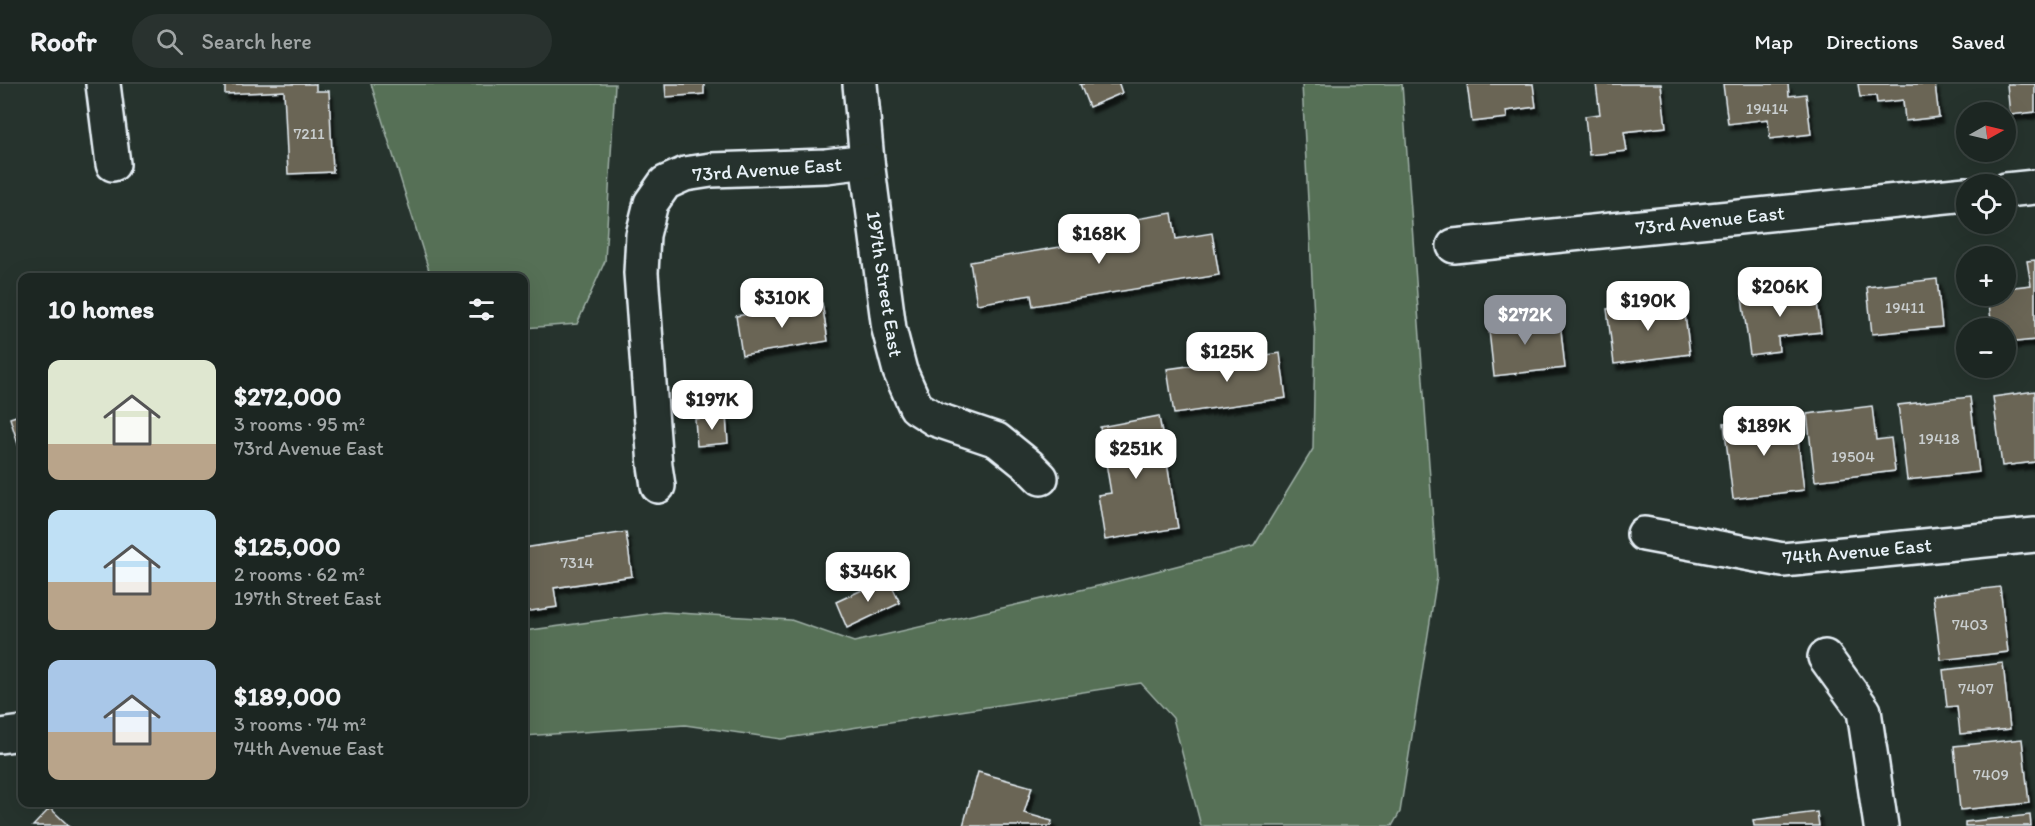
<!DOCTYPE html>
<html lang="en">
<head>
<meta charset="utf-8">
<style>
  body { margin:0; font-family:Itim,sans-serif; background:#29322f; color:#f1f3f6; height:100vh; display:flex; flex-direction:column; font-size:22px; white-space:nowrap }
  * { box-sizing:border-box; margin:0 }
  p { font-size:20px; color:#a0a5a5 }
  .icon { flex:none; width:33px; height:33px; fill:none; stroke:currentColor; stroke-width:2; stroke-linecap:round; stroke-linejoin:round }
  .map { position:relative; flex:1; overflow:hidden }
  .sheet { position:absolute; left:18px; top:189px; width:510px; height:534px; display:flex; flex-direction:column; background:#1c2622; border-radius:12px; box-shadow:0 6px 24px #0002,0 0 0 2px #3a4340 }
  .sheet>* { flex:none }
  .needle { width:39px; rotate:82deg }
  .tools { position:absolute; left:1956px; top:18px; display:grid; gap:12px }
  .tools a { display:grid; place-items:center; width:60px; height:60px; border-radius:50%; background:#1c2622; box-shadow:0 6px 24px #0002,0 0 0 2px #3a4340; font-size:30px }
  .price { position:absolute; translate:-50% -51px; padding:0 14px; border-radius:12px; background:#fff; color:#222; font-size:20px; line-height:39px; filter:drop-shadow(0 2px 3px #0008) }
  .price::after { content:''; position:absolute; left:50%; top:36px; width:18px; height:14px; margin-left:-9px; background:inherit; clip-path:polygon(0 0,100% 0,50% 100%) }
  .price.current { background:#8c9099; color:#fff }
  ul { padding:0; list-style:none }
  li { display:flex; align-items:center; gap:18px; height:150px; padding:0 30px }
  li span { display:grid; place-items:center; flex:none; width:168px; height:120px; border-radius:12px; color:#555 }
  li>.icon { margin-inline-start:auto }
  span .icon { width:72px; height:72px; fill:#fffc; stroke-width:1 }
  li b { font-size:26px }
  h2 { display:flex; justify-content:space-between; align-items:center; height:72px; padding:0 30px; font-size:26px }
  header { display:flex; align-items:center; gap:36px; box-sizing:border-box; height:84px; padding:0 30px; background:#1c2622; border-bottom:2px solid #3a4340 }
  header strong { font-size:28px }
  nav { display:flex; gap:33px; margin-inline-start:auto; font-size:21px }
  .search { width:420px; height:54px; background:#29322f; display:flex; align-items:center; gap:15px; box-sizing:border-box; padding:0 21px; border-radius:33px; color:#a0a5a5; font-size:22px }
  .map>svg:first-child { display:block }
</style>
</head>
<body>
<header>
<strong>Roofr</strong>
<div class="search"><svg class="icon" aria-label="search" viewBox="0 0 24 24"><circle cx="10" cy="10" r="6"/><path d="M15 15l6 6"/></svg>Search here</div>
<nav><a>Map</a><a>Directions</a><a>Saved</a></nav>
</header>
<div class="map">
<svg width="2035" height="742" viewBox="0 0 2035 742">
  <defs>
    <filter id="shadow"><feDropShadow dx="3.5" dy="6" stdDeviation="1.5" flood-color="#0009"/></filter>
  </defs>
  <rect width="100%" height="100%" fill="#26332d"/>
  <filter id="ink" filterUnits="userSpaceOnUse"><feTurbulence type="fractalNoise" baseFrequency=".0167" numOctaves="2"/><feDisplacementMap in="SourceGraphic" scale="12" xChannelSelector="R" yChannelSelector="G"/><feConvolveMatrix kernelMatrix="1 2 1 2 8 2 1 2 1" color-interpolation-filters="sRGB"/></filter>
  <g filter="url(#ink)">
    <g fill="#567056" stroke="#9fb0a7" stroke-width="1.5">
      <path d="M371,0h244l-10,177 -28,63 -53,4v-50l-93,-1z"/>
      <path d="M1302,0h100l35,493 -37,235 -8,14h-191l-28,-108 -32,-35 -360,56 -96,-14 -161,11v-105l139,-19 128,8 63,22 248,-57 152,-39 59,-97 2,-112z"/>
    </g>
    <g fill="#6b6554" stroke="#e8f1f8" stroke-width="1.5" filter="url(#shadow)">
      <path d="M225,0h91v7h13l4,81 -45,2 -4,-83 -59,3z"/>
      <path d="M665,0h39v10l-38,3z"/>
      <path d="M1080,0h39l3,9 -33,14z"/>
      <path d="M1467,0h66l3,23 -30,4 1,7 -35,4z"/>
      <path d="M1596,0h65l5,43 -42,5 3,19 -38,4 -4,-39 15,-2z"/>
      <path d="M1723,0h65l1,12 17,-2 5,40 -41,5 -2,-20 -40,5z"/>
      <path d="M1858,0h77l4,33 -34,4 -2,-21 -26,3 -1,-7 -16,1z"/>
      <path d="M2007,0h28v28l-25,3z"/>
      <path d="M1172,129l4,26 36,-6 7,42 -186,31 -2,-11 -54,9 -7,-42 144,-24 -3,-15z"/>
      <path d="M2035,176v80l-29,3v-15h-14l-4,-32h18v-8l25,-3 -4,-24z"/>
      <path d="M1937,195l5,48 -70,7 -5,-47z"/>
      <path d="M1815,204l6,44 -43,5 1,14 -29,4 -8,-57z"/>
      <path d="M1683,215l7,55 -76,10 -7,-55z"/>
      <path d="M822,219l6,38 -86,14 -6,-39z"/>
      <path d="M1528,233l2,8 30,-4 5,47 -71,8 -6,-54z"/>
      <path d="M1280,269l6,45 -112,16 -7,-45z"/>
      <path d="M2035,307v71l-33,4 -9,-69z"/>
      <path d="M1970,313l9,75 -72,8 -9,-75z"/>
      <path d="M1872,322l4,34 15,-2 4,33 -80,10 -8,-67z"/>
      <path d="M22,330v43l-12,-39z"/>
      <path d="M1795,331l9,75 -71,9 -9,-76z"/>
      <path d="M726,332l2,27 -31,3 -2,-27z"/>
      <path d="M1159,332l19,112 -73,12 -7,-45 13,-2 -11,-66z"/>
      <path d="M626,448l6,44 -78,12 3,19 -33,5v-64z"/>
      <path d="M888,494l12,25 -53,25 -11,-26z"/>
      <path d="M2000,503l8,65 -67,8 -8,-65z"/>
      <path d="M2003,579l7,66 -50,5 -3,-28 -10,1 -4,-37z"/>
      <path d="M2022,655l7,64 -69,7 -6,-64z"/>
      <path d="M978,688l54,15 -8,26 28,8 -1,5h-88z"/>
      <path d="M50,724l19,18h-36z"/>
      <path d="M1817,728l2,14h-65l-1,-6z"/>
      <path d="M2030,731l1,11h-66v-4z"/>
    </g>
    <g fill="none" stroke-linecap="round" stroke-linejoin="round">
      <defs>
        <g id="minor">
          <path d="M103,0l10,80"/>
          <path d="M860,0l7,77 22,168 11,42 16,36 19,12 62,21 31,25 13,13"/>
          <path d="M2006,106l29,-3"/>
          <path d="M1454,162l512,-52"/>
          <path d="M658,402l-3,-20 -14,-193 2,-38 8,-32 14,-20 20,-9 26,-4 115,-4 41,-5"/>
          <path d="M1644,450l139,26 252,-25"/>
          <path d="M1825,573l39,54 17,115"/>
          <path d="M0,652l22,-3"/>
        </g>
      </defs>
      <use href="#minor" stroke="#e8f1f8" stroke-width="38"/>
      <use href="#minor" stroke="#26332d" stroke-width="33"/>
    </g>
  </g>
  <g text-anchor="middle" dominant-baseline="central" stroke-width="5" stroke-linejoin="round" paint-order="stroke">
    <g font-size="16" fill="#c9cecf">
      <text x="1767" y="24">19414</text>
      <text x="309" y="49">7211</text>
      <text x="1905" y="223">19411</text>
      <text x="1939" y="354">19418</text>
      <text x="1853" y="372">19504</text>
      <text x="577" y="478">7314</text>
      <text x="1970" y="540">7403</text>
      <text x="1976" y="604">7407</text>
      <text x="1991" y="690">7409</text>
    </g>
    <g font-size="20" fill="#e8f1f8" stroke="#26332d">
      <text transform="translate(767 85) rotate(-4)">73rd Avenue East</text>
      <text transform="translate(1710 136) rotate(-6)">73rd Avenue East</text>
      <text transform="translate(885 200) rotate(81)">197th Street East</text>
      <text transform="translate(1857 467) rotate(-5)">74th Avenue East</text>
    </g>
  </g>
</svg>
<div class="tools">
<a><svg class="needle" viewBox="-14 -14 28 28"><path d="M0-13l5 13h-10z" fill="#e53935"/><path d="M0 13l5-13h-10z" fill="#a0a5a5"/></svg></a>
<a><svg class="icon" aria-label="locate" viewBox="0 0 24 24"><circle cx="12" cy="12" r="6"/><path d="M12 2v4M12 18v4M2 12h4M18 12h4"/></svg></a>
<a>+</a>
<a>−</a>
</div>
<b class="price" style="left:1099px;top:181px">$168K</b>
<b class="price" style="left:1780px;top:234px">$206K</b>
<b class="price" style="left:782px;top:245px">$310K</b>
<b class="price" style="left:1648px;top:248px">$190K</b>
<b class="price current" style="left:1525px;top:262px">$272K</b>
<b class="price" style="left:1227px;top:299px">$125K</b>
<b class="price" style="left:712px;top:347px">$197K</b>
<b class="price" style="left:1764px;top:373px">$189K</b>
<b class="price" style="left:1136px;top:396px">$251K</b>
<b class="price" style="left:868px;top:519px">$346K</b>
<section class="sheet">
<h2>10 homes<svg class="icon" aria-label="filters" viewBox="0 0 24 24"><path d="M4 7h16M4 17h16"/><circle cx="9" cy="7" r="2"/><circle cx="15" cy="17" r="2"/></svg></h2>
<ul>
<li><span style="background:linear-gradient(#dfe7d0 70%,#b9a48a 0)"><svg class="icon" aria-label="home" viewBox="0 0 24 24"><path d="M3 11l9-7 9 7M6 9v11h12V9"/></svg></span><div><b>$272,000</b><p>3 rooms · 95 m²</p><p>73rd Avenue East</p></div></li>
<li><span style="background:linear-gradient(#bfe0f5 60%,#b9a48a 0)"><svg class="icon" aria-label="home" viewBox="0 0 24 24"><path d="M3 11l9-7 9 7M6 9v11h12V9"/></svg></span><div><b>$125,000</b><p>2 rooms · 62 m²</p><p>197th Street East</p></div></li>
<li><span style="background:linear-gradient(#a9c7e8 60%,#b9a48a 0)"><svg class="icon" aria-label="home" viewBox="0 0 24 24"><path d="M3 11l9-7 9 7M6 9v11h12V9"/></svg></span><div><b>$189,000</b><p>3 rooms · 74 m²</p><p>74th Avenue East</p></div></li>
</ul>
</section>
</div>
</body>
</html>
